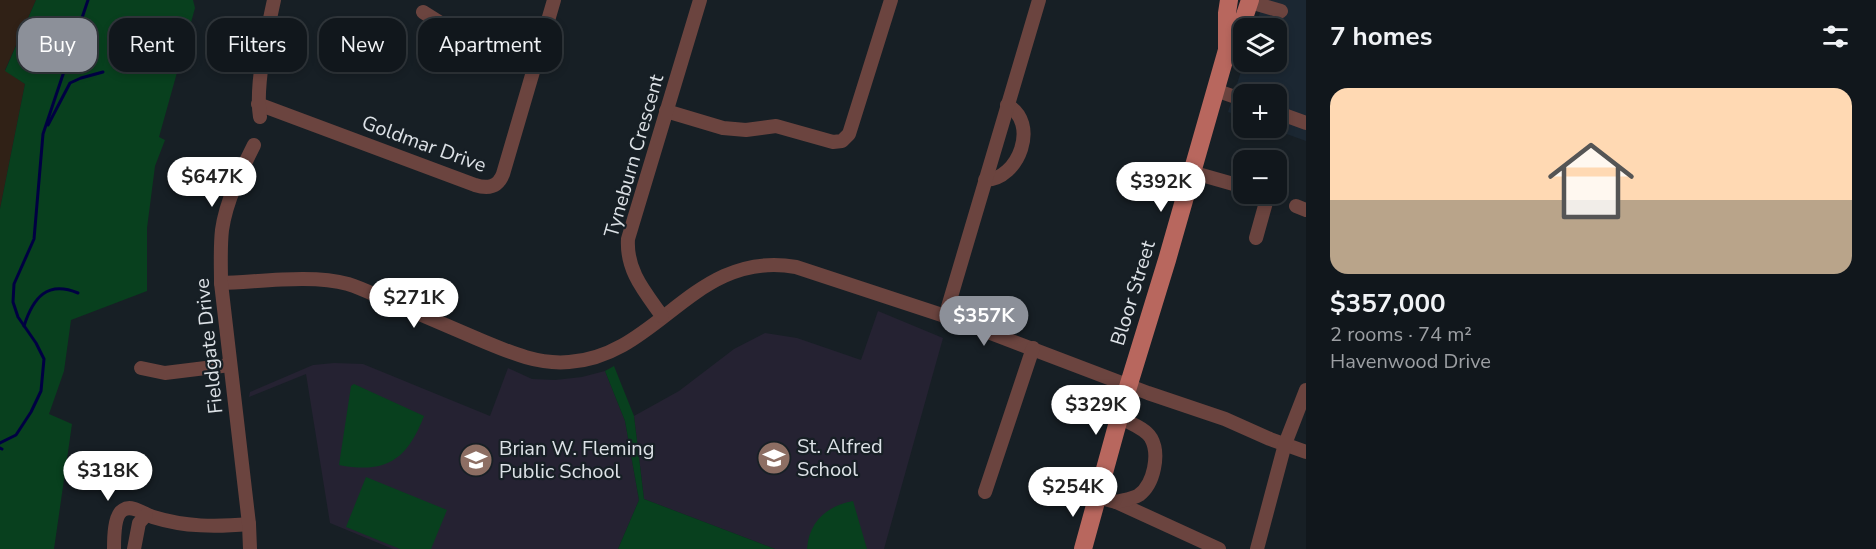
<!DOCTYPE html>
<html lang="en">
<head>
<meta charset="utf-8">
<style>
  body { margin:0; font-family:"Nunito Sans",sans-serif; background:#1a2025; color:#f1f3f6; height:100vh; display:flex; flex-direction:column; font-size:22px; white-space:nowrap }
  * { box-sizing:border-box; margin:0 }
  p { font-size:20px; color:#9c9fa3 }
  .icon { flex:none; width:33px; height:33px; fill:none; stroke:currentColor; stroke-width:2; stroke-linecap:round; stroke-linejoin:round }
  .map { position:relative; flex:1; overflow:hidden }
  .sheet { display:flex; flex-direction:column; background:#11171c; width:570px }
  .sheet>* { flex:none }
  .banner { position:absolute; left:18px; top:18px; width:570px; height:54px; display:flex; gap:12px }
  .buttons { position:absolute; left:1233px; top:18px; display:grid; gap:12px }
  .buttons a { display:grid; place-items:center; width:54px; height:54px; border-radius:12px; background:#11171c; box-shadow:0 3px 9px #0003,0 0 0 2px #30363b; font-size:30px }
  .price { position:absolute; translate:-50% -51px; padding:0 14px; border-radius:21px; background:#fff; color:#222; font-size:20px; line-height:39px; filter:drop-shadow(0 2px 3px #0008) }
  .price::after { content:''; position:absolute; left:50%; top:36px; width:18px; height:14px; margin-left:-9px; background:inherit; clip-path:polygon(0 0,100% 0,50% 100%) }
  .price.active { background:#8c9099; color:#fff }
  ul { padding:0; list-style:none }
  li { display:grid; align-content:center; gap:12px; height:318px; padding:0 24px }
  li+li { border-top:2px solid #30363b }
  li span { display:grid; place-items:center; height:186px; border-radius:18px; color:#555 }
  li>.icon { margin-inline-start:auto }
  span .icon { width:108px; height:108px; fill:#fffc; stroke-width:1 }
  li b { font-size:26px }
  h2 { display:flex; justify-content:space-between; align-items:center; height:72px; padding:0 24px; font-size:26px }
  .pill { padding:0 21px; border-radius:18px; background:#11171c; box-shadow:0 3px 9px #0003,0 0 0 2px #30363b; font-size:21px; line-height:54px }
  .pill.active { background:#8c9099; color:#fff }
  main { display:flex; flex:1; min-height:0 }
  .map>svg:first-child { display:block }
</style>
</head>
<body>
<main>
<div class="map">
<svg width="1306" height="549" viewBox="0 0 1306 549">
  <rect width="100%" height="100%" fill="#171f25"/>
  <path fill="#1b2732" d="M1264,0h42v141l-36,-13h6v-34h-32l-1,23 -15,-5 16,-50h32v-34h-21z"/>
  <path fill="#302116" d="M0,0h36l-31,70 20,14 -25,125z"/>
  <g fill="#252232">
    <path d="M878,311l65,27 -59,211h-109l-131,-50 -10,-83 45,-25 55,-42 31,-16 32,5 64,22z"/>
    <path d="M334,363l29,1 127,52 18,-48 24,11 23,1 27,-3 23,-6 20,50 14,79 -21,49h-225l-63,-26 -24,-149 -57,23 1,-5 63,-27z"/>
  </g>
  <g fill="#08401e">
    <path d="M36,0h157l2,8 -36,129 6,3 -10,26 -8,62v63l-76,29 -7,51 -15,43 23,10 -18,125h-54v-340l25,-125 -20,-13z"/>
    <path d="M614,366l20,50 10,83 131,50h-157l21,-49 -14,-79 -20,-50z"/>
    <path d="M354,384l70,32c-17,44 -38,58 -85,49l12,-79z"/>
    <path d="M366,477l81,33 -16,39h-31l-54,-22z"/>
    <path d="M853,501l14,48h-60c2,-28 20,-43 46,-48z"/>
  </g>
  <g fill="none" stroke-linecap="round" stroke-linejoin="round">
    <g stroke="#000042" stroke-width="3">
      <path d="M48,125l22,-42 11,-5 22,-6"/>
      <path d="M24,326c9,-28 23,-46 54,-33"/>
      <path d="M0,443l16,-8 15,-23 10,-21 3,-32 -8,-16 -18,-26 -5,-15 1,-18 20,-45 9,-105 45,-134"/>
      <path d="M0,448l2,1"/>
    </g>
    <g stroke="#6b443f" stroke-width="14">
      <path d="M1250,2l31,9"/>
      <path d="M423,12l27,17 85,33"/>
      <path d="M1215,90l29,10"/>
      <path d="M258,104l217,81c13,4 23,2 28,-11l51,-174"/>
      <path d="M666,111l57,17 23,2 30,-4 57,16 9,-1 7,-7 42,-134"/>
      <path d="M1276,112l30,11"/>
      <path d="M260,117c-5,-31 7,-85 14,-117"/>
      <path d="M1191,172l53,15"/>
      <path d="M985,180c34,0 55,-58 22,-75"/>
      <path d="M1296,206l10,4"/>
      <path d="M1256,238l12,-43 -5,-1"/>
      <path d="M221,283c38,-1 91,-9 127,1 16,5 31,13 46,19 28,12 56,24 84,36 29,12 59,26 91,23 90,-6 125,-113 227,-95l158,52 194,74 77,26 45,20 36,13"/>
      <path d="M662,316c-17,-24 -36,-45 -34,-77l72,-239"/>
      <path d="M945,317l94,-317"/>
      <path d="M141,368l24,5 65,-8"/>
      <path d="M985,492l48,-144"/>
      <path d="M1097,497l19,5 103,47"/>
      <path d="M1116,502c7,-2 17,-3 23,-7 15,-11 21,-41 12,-57 -6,-10 -22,-15 -32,-21"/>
      <path d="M114,549c0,-10 0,-34 9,-39 9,-6 21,4 30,7 32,10 63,10 96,7"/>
      <path d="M134,549l5,-26 7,-8"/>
      <path d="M250,549l-1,-25 -28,-241c0,-18 -1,-35 1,-53 4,-29 19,-59 32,-85"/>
      <path d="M1257,549l28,-105 21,-54"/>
    </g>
    <g stroke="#b8675e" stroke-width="18">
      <path d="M1227,50l14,-23 9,-27"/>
      <path d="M1083,549l41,-149 43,-140 60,-210v-37l2,-13"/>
    </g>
  </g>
  <defs>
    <symbol id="school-disc" viewBox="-11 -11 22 22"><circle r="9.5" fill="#8d6e63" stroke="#171f25"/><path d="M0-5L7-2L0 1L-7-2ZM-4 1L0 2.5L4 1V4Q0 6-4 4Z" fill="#fff"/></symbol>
  </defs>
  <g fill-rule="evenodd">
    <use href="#school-disc" x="755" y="439" width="38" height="38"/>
    <use href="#school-disc" x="457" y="441" width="38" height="38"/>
  </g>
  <g text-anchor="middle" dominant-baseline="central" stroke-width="4.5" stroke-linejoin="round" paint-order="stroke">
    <g font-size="20" fill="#dce1e6" stroke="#171f25">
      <text transform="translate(424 144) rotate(20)">Goldmar Drive</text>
      <text transform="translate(634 156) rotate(-74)">Tyneburn Crescent</text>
      <text transform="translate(1133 293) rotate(-73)">Bloor Street</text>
      <text transform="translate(209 346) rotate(-96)">Fieldgate Drive</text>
    </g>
    <g font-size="20" fill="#dce1e6" stroke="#171f25" text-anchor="start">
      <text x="797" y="446">St. Alfred<tspan x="797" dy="23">School</tspan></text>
      <text x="499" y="448">Brian W. Fleming<tspan x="499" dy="23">Public School</tspan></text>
    </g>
  </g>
</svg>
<div class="buttons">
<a><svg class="icon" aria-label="layers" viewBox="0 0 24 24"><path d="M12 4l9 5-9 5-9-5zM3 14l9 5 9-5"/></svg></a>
<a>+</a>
<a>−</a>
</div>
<b class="price" style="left:212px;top:208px">$647K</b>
<b class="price" style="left:1161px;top:213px">$392K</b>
<b class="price" style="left:414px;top:329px">$271K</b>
<b class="price active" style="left:984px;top:347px">$357K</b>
<b class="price" style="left:1096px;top:436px">$329K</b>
<b class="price" style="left:108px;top:502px">$318K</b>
<b class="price" style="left:1073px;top:518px">$254K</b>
<div class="banner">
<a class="pill active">Buy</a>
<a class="pill">Rent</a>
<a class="pill">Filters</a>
<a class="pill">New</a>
<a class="pill">Apartment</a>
</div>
</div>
<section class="sheet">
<h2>7 homes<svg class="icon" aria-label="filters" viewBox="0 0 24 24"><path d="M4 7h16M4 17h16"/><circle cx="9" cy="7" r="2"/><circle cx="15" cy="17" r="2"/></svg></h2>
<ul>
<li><span style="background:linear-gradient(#ffd9b3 60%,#b9a48a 0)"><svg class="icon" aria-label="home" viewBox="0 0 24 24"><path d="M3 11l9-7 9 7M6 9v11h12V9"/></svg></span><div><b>$357,000</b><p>2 rooms · 74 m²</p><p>Havenwood Drive</p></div></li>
</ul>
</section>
</main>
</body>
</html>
